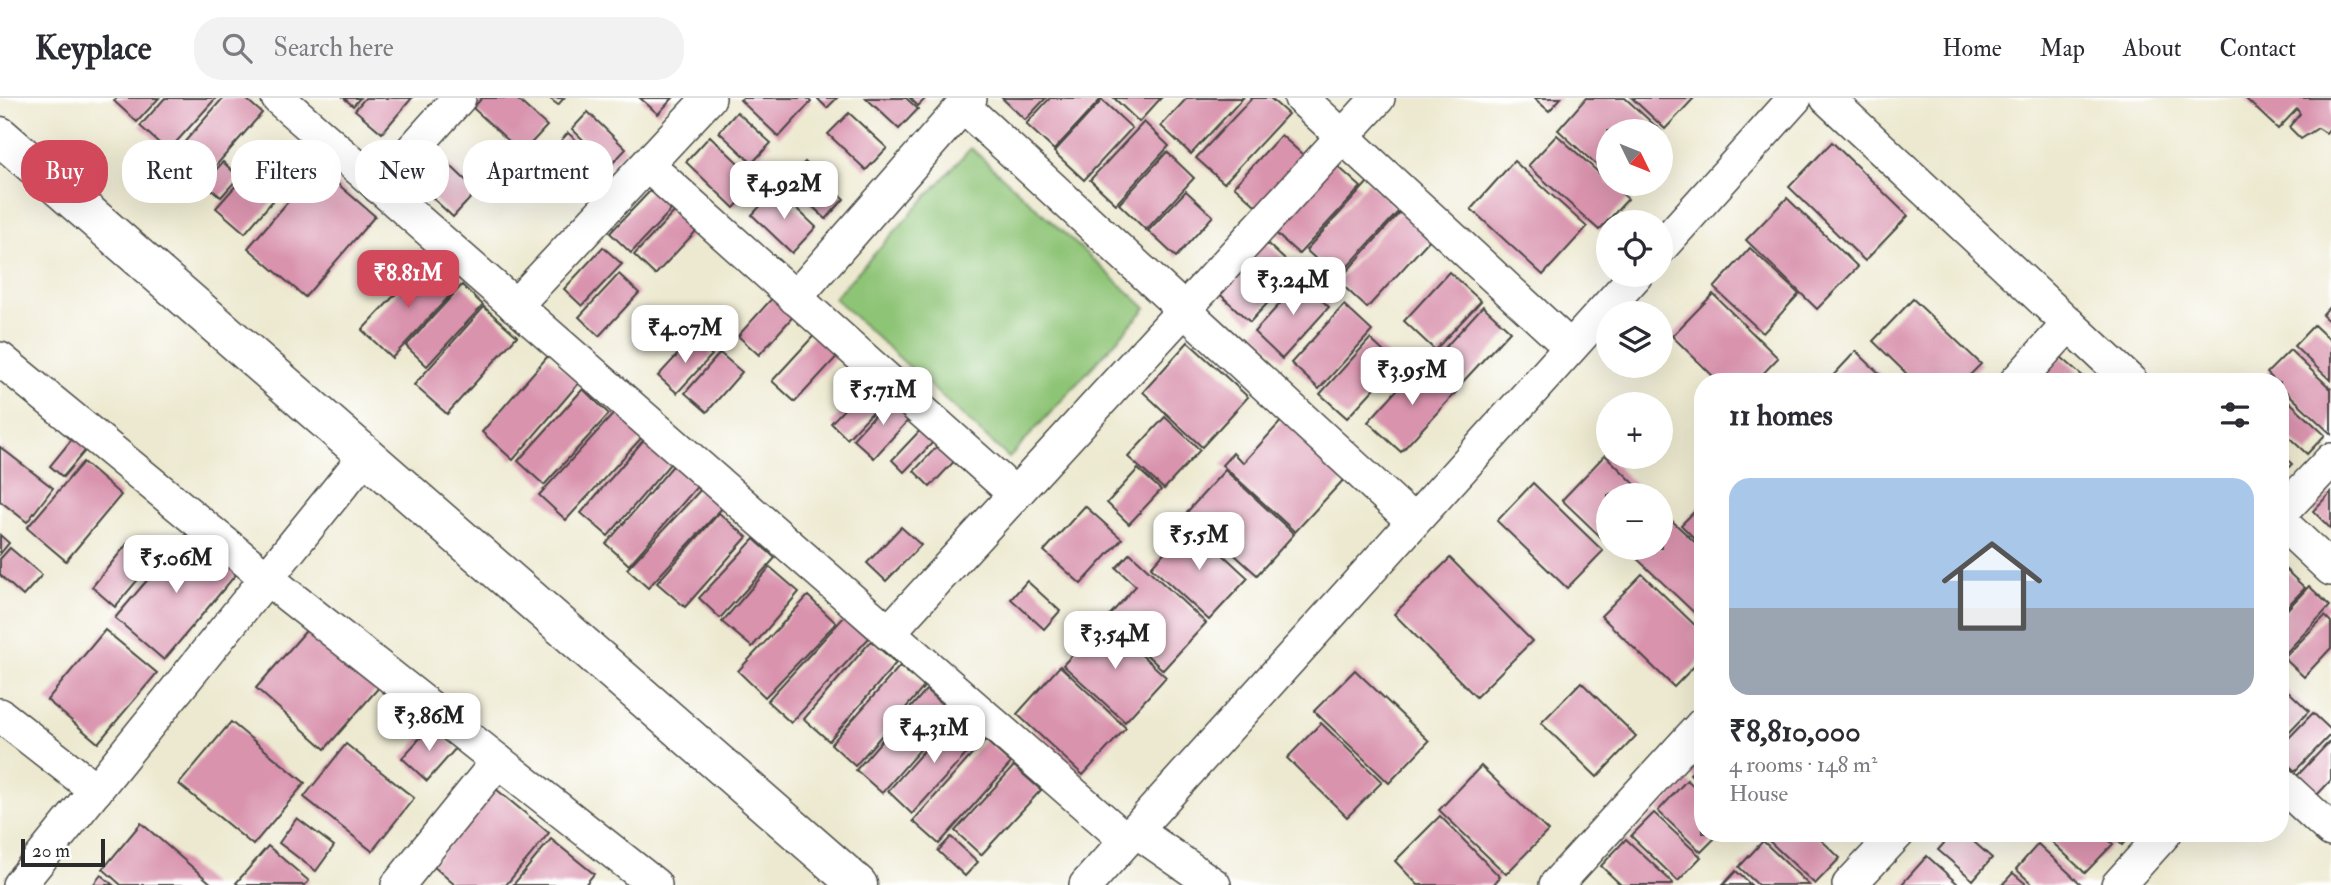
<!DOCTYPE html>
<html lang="en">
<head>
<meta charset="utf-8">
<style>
  body { margin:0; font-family:"IM FELL Double Pica",serif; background:#f2f2f3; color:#2b2b33; height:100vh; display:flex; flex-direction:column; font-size:26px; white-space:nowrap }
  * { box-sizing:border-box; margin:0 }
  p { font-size:23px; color:#7c7c81 }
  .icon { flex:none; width:38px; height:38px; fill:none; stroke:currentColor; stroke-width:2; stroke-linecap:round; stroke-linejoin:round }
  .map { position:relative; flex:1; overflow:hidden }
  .drawer { position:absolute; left:1694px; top:275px; width:595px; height:469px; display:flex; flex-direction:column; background:#fff; border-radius:28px; box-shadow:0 7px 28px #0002 }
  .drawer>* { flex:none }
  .banner { position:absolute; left:21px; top:42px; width:665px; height:63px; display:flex; gap:14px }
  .needle { width:46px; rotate:133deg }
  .buttons { position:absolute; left:1596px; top:21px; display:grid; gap:14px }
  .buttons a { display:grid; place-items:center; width:77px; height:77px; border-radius:50%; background:#fff; box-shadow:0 7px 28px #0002; font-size:35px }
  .scale { position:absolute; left:21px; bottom:18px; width:84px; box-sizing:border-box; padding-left:7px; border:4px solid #2b2b2b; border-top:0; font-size:19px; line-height:24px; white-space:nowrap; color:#2b2b2b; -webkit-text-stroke:5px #fff; paint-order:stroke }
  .price { position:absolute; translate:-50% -60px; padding:0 16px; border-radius:14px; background:#fff; color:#222; font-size:23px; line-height:46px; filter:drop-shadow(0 2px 4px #0008) }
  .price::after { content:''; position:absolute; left:50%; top:42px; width:21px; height:16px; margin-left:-10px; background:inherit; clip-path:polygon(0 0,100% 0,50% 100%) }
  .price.current { background:#d1495b; color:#fff }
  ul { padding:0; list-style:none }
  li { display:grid; align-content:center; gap:14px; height:371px; padding:0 35px }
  li span { display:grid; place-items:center; height:217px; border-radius:21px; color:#555 }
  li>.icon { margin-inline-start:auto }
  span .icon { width:126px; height:126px; fill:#fffc; stroke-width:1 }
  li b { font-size:30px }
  h2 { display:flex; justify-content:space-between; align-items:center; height:84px; padding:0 35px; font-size:30px }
  .chip { padding:0 24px; border-radius:28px; background:#fff; box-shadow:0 7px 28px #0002; font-size:24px; line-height:63px }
  .chip.current { background:#d1495b; color:#fff }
  header { display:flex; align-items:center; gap:42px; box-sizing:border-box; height:98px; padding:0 35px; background:#fff; border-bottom:2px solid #e1e1e2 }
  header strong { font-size:33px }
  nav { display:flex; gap:38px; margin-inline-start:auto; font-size:24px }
  .search { width:490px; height:63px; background:#f2f2f3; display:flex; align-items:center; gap:18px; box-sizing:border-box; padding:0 24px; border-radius:28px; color:#7c7c81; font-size:26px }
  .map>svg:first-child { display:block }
</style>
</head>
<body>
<header>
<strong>Keyplace</strong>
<div class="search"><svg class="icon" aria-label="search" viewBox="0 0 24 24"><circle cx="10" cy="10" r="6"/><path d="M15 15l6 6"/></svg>Search here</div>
<nav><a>Home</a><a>Map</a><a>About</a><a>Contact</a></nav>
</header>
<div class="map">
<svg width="2331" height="787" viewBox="0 0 2331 787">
  <rect width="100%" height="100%" fill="#fff"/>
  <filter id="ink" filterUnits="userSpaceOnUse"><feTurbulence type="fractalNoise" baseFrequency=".0143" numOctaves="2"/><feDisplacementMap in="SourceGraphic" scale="14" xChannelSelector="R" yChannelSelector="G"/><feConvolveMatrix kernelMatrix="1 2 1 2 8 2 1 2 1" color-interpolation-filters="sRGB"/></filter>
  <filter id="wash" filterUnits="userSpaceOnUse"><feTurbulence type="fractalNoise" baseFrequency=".00686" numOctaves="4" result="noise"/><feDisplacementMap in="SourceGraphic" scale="28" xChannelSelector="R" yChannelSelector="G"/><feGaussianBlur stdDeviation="1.57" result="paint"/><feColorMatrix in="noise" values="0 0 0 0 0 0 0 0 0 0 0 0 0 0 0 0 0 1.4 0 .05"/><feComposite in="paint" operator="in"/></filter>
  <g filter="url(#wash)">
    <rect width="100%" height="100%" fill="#ede9d0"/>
    <path fill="#8ec476" stroke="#5c7850" stroke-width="2" d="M971,50l175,160 -137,150 -175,-160z"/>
    <g id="blocks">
      <g fill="#d993ad">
        <path d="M117,0h42l-22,24 -23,-21z"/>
        <path d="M165,0h51l-48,53 -28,-25z"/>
        <path d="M223,0h22l17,15 -65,74 -29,-26z"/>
        <path d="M344,0h16l-7,8z"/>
        <path d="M365,0h47l-30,35 -27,-23z"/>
        <path d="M482,0h34l31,28 -25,27 -49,-45z"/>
        <path d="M549,0h15l-6,7z"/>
        <path d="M640,0h33l-15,16z"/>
        <path d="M743,0h64l4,4 -32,35 -39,-37z"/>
        <path d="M817,0h20l-10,10z"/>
        <path d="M866,0h40l12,11 -19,20z"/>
        <path d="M910,0h16l-8,8z"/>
        <path d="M1002,0h44l-21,22z"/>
        <path d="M1050,0h52l-48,52 -28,-26z"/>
        <path d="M1114,0h47l-22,24z"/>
        <path d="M1187,0h56l-52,56 -30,-28z"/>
        <path d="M1252,0h18l18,16 -64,69 -28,-25z"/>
        <path d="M1534,0h27l-12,13z"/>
        <path d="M1586,0h39l36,33h-53v45l-50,-46z"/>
        <path d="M1632,0h62l-29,31z"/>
        <path d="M2245,0h86v29l-5,6 -8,-5 -17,11 -12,-12 11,-13 -3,-5 -19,20z"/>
        <path d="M1102,2l30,28 -48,52 -30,-28z"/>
        <path d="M588,14l38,37 -16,17 -38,-37z"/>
        <path d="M737,14l34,31 -19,20 -33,-31z"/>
        <path d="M849,15l38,35 -21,22 -38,-36z"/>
        <path d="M1144,24l25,24 -53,58 -26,-24z"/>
        <path d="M568,35l40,35 -20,22 -40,-35z"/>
        <path d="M1281,37l31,28 -47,51 -31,-28z"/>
        <path d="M1557,37l51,46v3h3l17,15 -29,31 -71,-64z"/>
        <path d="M710,38l48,46 -24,26 -48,-46z"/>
        <path d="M1832,44l76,74 -43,45 -76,-74z"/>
        <path d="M269,50l28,25 -52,60 -29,-25z"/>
        <path d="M432,50l45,43 -24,26 -46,-43z"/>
        <path d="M1167,54l27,26 -48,52 -27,-26z"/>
        <path d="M1332,63l29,26 -62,67 -29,-26z"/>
        <path d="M1514,63l73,66 -44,48 -72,-66z"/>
        <path d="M223,64l16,15 -18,20 -17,-14z"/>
        <path d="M805,64l39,37 -18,20 -40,-37z"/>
        <path d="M318,69l57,49 -70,81 -57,-49z"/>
        <path d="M1368,84l31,29 -62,67 -31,-28z"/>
        <path d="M652,91l21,19 -42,45 -21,-20z"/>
        <path d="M776,91l40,38 -24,26 -40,-38z"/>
        <path d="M1186,93l27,25 -37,41 -28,-26z"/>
        <path d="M1787,100l71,69 -41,42 -71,-69z"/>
        <path d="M677,111l21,20 -43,46 -21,-20z"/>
        <path d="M1402,112l30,27 -65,71 -29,-27z"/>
        <path d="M1258,137l39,36 -47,51 -39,-36z"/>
        <path d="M603,149l19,17 -40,42 -18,-17z"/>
        <path d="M1750,150l49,46 -36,39 -49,-45z"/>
        <path d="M425,165l30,27 -63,68 -30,-28z"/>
        <path d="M1311,172l11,10 -10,11 17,16 -47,52 -28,-27z"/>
        <path d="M1449,174l32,29 -46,49 -31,-29z"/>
        <path d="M619,176l20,19 -40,43 -20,-19z"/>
        <path d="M462,187l21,20 -56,61 -21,-20z"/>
        <path d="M777,195l20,19 -38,43 -21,-19z"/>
        <path d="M1713,196l65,64 -23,24h-36l-47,-46z"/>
        <path d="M1913,201l68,65 -18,18h-48l-42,-41z"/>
        <path d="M1344,207l28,26 -53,58 -28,-26z"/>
        <path d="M2331,207v18l-9,-8z"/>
        <path d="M1483,208l27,25 -52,56 -27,-24z"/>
        <path d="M484,209l33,29 -70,78 -33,-29z"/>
        <path d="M2314,227l17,16v40l-37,-35z"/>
        <path d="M819,232l23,21 -47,51 -23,-21z"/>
        <path d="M693,240l19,17 -35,38 -19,-17z"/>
        <path d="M1370,241l27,25 -50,54 -27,-24z"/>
        <path d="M1188,244l60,55 -46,50 -59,-55z"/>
        <path d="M2290,252l41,39v45l-51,-48v-4h-4l-9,-9z"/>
        <path d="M1856,253l32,31h-61z"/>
        <path d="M720,255l22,19 -35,40 -22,-19z"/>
        <path d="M548,258l31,27 -66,77 -31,-28z"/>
        <path d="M2061,259l23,20 -4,5h-41z"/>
        <path d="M1423,263l33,31 -55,60 -33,-30z"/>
        <path d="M874,280l16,16 -43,45 -16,-16z"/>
        <path d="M583,291l26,25 -65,71 -26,-24z"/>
        <path d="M2280,295l45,42 -18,19 -27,-25z"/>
        <path d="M892,298l21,19 -39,43 -21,-19z"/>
        <path d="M618,311l27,25 -79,86 -27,-25z"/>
        <path d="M1165,319l35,33 -36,39 -36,-32z"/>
        <path d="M1284,320l63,58 -52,56 -73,-67 11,-12 10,10z"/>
        <path d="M927,325l13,12 -36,37 -12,-12z"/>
        <path d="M81,330l14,11 -32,38 -13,-11z"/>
        <path d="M648,337l27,23 -67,78 -27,-23z"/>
        <path d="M945,340l16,16 -31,33 -16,-16z"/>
        <path d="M0,349l53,41 -26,34 -27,-21z"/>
        <path d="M2280,355l12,11 -12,12z"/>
        <path d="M1605,357l41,40h-38v49l-46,-44z"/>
        <path d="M677,363l24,21 -72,83 -23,-21z"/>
        <path d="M83,364l38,33 -55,66 -39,-33z"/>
        <path d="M1138,371l23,21 -32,34 -22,-21z"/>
        <path d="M1225,372l69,64 -37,41 -70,-63z"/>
        <path d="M1533,385l70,68 -36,37 -70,-67z"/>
        <path d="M705,387l21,19 -78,84 -21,-19z"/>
        <path d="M2331,394v37l-18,-18z"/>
        <path d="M1703,405v44l-22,-22z"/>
        <path d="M1085,408l37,33 -41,45 -37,-33z"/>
        <path d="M719,415l28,24 -62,70 -28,-24z"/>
        <path d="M1668,419l35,33v71l-71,-67 6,-6h23v-24z"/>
        <path d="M1190,426l58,54 -39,42 -58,-53z"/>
        <path d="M901,429l20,18 -35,36 -19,-18z"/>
        <path d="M189,433l49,41 -74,88 -49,-42z"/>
        <path d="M0,437l9,8 -9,11z"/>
        <path d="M754,441l21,19 -55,60 -21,-20z"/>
        <path d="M127,446l24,20 -36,43 -23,-20z"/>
        <path d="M10,450l32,27 -19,21 -23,-21v-16z"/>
        <path d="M1130,455l76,70 -43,47 -56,-52 29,-32 -20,-18z"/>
        <path d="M1450,460l82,83 -56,56 -82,-83z"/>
        <path d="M770,469l29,25 -47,55 -30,-25z"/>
        <path d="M2284,470l21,20 -25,26v-42z"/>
        <path d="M1642,476l61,59v24l-29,30 -73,-71z"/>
        <path d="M1027,483l33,30 -16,18 -33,-30z"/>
        <path d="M2309,488l21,20 -46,49 -4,-3v-35z"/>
        <path d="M808,498l28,27 -71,74 -27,-26z"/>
        <path d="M845,518l24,22 -78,85 -24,-22z"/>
        <path d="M2325,518l6,6v26l-27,29 -20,-19z"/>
        <path d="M1104,523l62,56 -41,45 -62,-57z"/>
        <path d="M312,526l69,61 -56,64 -69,-61z"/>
        <path d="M105,532l52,43 -59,70 -51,-43z"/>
        <path d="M871,543l25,22 -67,78 -25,-22z"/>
        <path d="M900,568l24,21 -69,79 -24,-22z"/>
        <path d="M1060,568l66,62 -43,47 -66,-61z"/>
        <path d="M1355,572l74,71 -40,42 -75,-72z"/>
        <path d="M1581,584l55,54 -39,41 -56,-54z"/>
        <path d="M2286,591l23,22 -29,30v-46z"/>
        <path d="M926,592l26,23 -70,80 -26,-23z"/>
        <path d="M2313,615l18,17v4l-36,37 -15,-14v-10z"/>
        <path d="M955,618l25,23 -68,75 -24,-23z"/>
        <path d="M231,624l74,61 -52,62 -74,-61z"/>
        <path d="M1321,625l61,59 -35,35 -60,-59z"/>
        <path d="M431,628l25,22 -29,33 -25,-23z"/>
        <path d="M985,642l26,23 -72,81 -26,-23z"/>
        <path d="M2331,642v40l-14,15 -20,-19z"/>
        <path d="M346,646l68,54 -42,53 -68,-54z"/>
        <path d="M1703,663v25l-13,-12z"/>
        <path d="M1014,668l27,24 -60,65 -26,-24z"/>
        <path d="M1481,668l67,65 -42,43 -67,-64z"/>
        <path d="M1687,682l16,14v39h17l-19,19 -43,-41z"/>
        <path d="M496,691l53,44 -43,52h-51l-23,-20z"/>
        <path d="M1654,715l47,44 -23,24 -47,-45z"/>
        <path d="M1440,718l60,61 -7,8h-75l-23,-24z"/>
        <path d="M297,720l37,28 -18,25 -37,-28z"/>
        <path d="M141,725l72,62h-92l-18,-16z"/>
        <path d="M1772,735h42l26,25 -25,26 -48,-45z"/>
        <path d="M1953,735h11l28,25 -19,22 -35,-30z"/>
        <path d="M2059,735h42l12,11 -28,29 -34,-32z"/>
        <path d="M2109,735h24l-11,12z"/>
        <path d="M951,739l27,25 -13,14 -27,-25z"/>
        <path d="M551,741l43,35 -9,11h-72z"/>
        <path d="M1626,741l47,44 -2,2h-50l-20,-19z"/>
        <path d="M1763,743l46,44h-51l-19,-18z"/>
        <path d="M2038,746l44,41h-49l-17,-16z"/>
        <path d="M268,748l41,35 -4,4h-66l-3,-2z"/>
        <path d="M1927,758l32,29h-58z"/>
        <path d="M1736,773l15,14h-28z"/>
        <path d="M2013,775l14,12h-25z"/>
        <path d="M101,777l12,10h-20z"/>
      </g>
    </g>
  </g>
  <g filter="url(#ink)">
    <use href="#blocks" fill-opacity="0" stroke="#484844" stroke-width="2"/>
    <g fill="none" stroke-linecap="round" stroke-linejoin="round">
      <defs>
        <g id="street">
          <path d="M278,0l848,742"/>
          <path d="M1301,0l269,249"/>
          <path d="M1827,0l304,284"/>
          <path d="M963,8l450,415"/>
          <path d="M647,67l368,329"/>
          <path d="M379,89l80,-89"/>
          <path d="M1661,149l134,-149"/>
          <path d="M795,200l175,-200"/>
          <path d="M515,208l194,-208"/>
          <path d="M0,261l289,237 366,289"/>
          <path d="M2016,284l53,-58"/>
          <path d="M2280,416l51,-54"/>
          <path d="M2280,423l51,48"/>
          <path d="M888,535l490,-535"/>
          <path d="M0,617l96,75"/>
          <path d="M2280,685l51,47"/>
          <path d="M1135,732l79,55"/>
          <path d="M19,787l347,-430"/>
          <path d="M398,787l100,-124"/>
          <path d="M1086,787l550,-610"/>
          <path d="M1556,787l147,-161"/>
          <path d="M1849,787l49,-52"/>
          <path d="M2118,787l47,-52"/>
        </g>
        <path id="secondary" d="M0,38l858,749"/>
      </defs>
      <use href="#street" stroke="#484844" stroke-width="36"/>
      <use href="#secondary" stroke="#484844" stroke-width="41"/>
      <use href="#street" stroke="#fff" stroke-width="33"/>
      <use href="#secondary" stroke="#fff" stroke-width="38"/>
    </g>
  </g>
</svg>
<div class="buttons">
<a><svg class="needle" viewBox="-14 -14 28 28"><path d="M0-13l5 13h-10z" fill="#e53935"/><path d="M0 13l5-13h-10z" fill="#7c7c81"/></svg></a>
<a><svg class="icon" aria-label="locate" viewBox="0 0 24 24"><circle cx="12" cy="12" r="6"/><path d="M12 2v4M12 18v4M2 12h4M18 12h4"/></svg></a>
<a><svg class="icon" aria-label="layers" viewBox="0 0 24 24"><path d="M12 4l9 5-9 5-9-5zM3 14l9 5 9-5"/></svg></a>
<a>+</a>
<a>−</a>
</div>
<div class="scale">20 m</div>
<b class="price" style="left:784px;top:123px">₹4.92M</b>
<b class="price current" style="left:408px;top:212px">₹8.81M</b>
<b class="price" style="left:1293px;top:219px">₹3.24M</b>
<b class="price" style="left:685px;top:267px">₹4.07M</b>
<b class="price" style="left:1412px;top:309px">₹3.95M</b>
<b class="price" style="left:883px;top:329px">₹5.71M</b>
<b class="price" style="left:1199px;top:474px">₹5.5M</b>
<b class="price" style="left:176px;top:497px">₹5.06M</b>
<b class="price" style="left:1115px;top:573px">₹3.54M</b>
<b class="price" style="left:429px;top:655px">₹3.86M</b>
<b class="price" style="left:934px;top:667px">₹4.31M</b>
<div class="banner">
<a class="chip current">Buy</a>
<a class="chip">Rent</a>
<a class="chip">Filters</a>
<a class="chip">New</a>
<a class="chip">Apartment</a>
</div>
<section class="drawer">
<h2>11 homes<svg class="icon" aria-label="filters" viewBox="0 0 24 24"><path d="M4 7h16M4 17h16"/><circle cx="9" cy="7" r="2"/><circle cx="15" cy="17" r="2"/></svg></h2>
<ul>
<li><span style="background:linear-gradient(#a9c7e8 60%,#9aa5b1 0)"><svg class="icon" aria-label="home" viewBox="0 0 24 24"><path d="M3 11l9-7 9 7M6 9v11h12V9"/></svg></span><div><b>₹8,810,000</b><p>4 rooms · 148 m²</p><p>House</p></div></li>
</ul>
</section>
</div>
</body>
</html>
